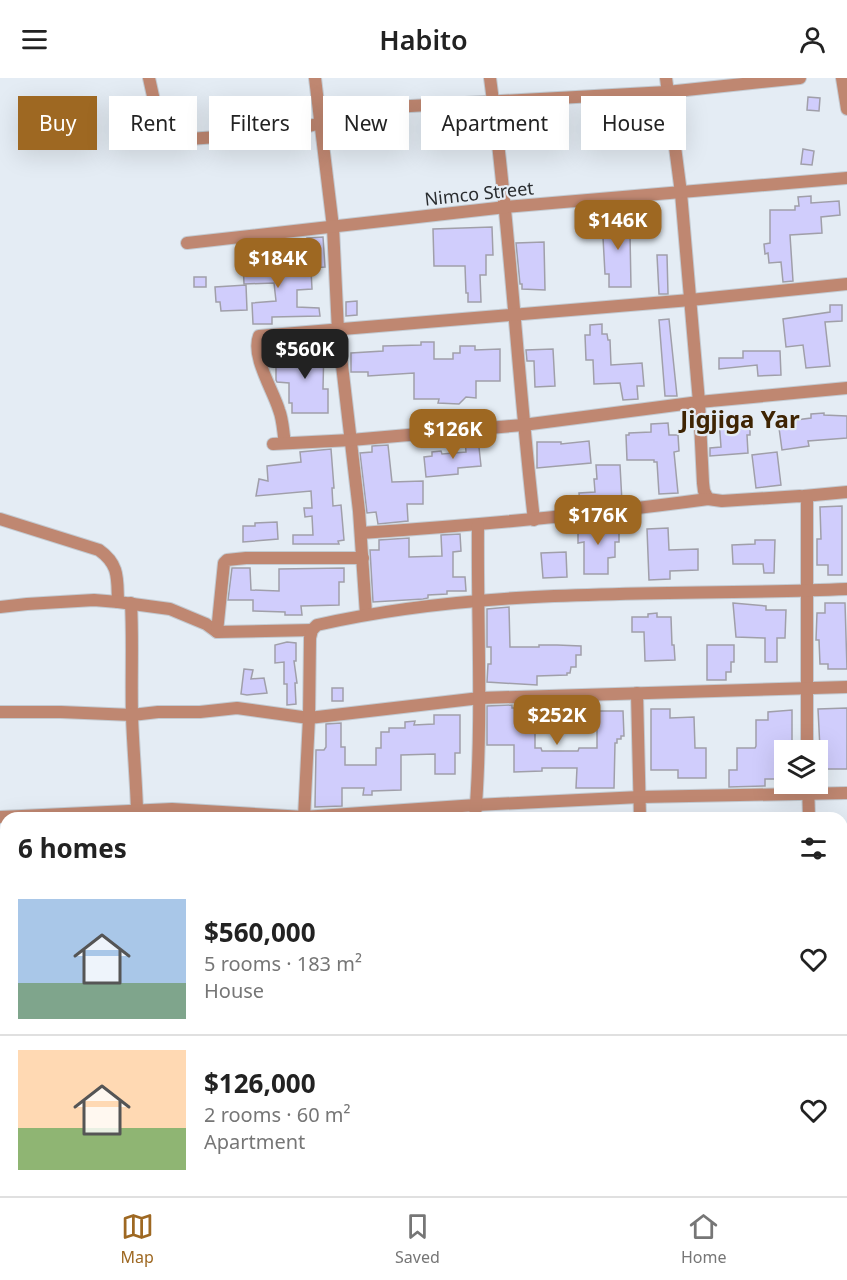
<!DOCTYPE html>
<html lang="en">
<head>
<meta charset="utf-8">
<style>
  body { margin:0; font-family:"Noto Sans",sans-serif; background:#f6f6f6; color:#222; height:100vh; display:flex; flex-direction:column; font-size:22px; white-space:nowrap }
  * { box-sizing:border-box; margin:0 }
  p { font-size:20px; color:#767676 }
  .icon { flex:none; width:33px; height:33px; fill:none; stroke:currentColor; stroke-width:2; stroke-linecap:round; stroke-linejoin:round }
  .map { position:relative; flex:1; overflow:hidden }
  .panel { position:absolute; left:0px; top:734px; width:848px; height:386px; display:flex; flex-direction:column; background:#fff; border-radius:18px 18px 0 0; box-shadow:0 6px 24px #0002 }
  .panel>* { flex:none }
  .top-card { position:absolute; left:18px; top:18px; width:812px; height:54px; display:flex; gap:12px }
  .fabs { position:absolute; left:774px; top:662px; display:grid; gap:12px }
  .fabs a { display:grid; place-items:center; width:54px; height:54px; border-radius:0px; background:#fff; box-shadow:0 6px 24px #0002; font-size:30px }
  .price { position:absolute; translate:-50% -51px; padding:0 14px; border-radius:12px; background:#9e6822; color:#fff; font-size:20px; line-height:39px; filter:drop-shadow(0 2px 3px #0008) }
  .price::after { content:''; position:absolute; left:50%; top:36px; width:18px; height:14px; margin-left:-9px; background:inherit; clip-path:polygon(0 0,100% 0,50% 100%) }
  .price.active { background:#222; color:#fff }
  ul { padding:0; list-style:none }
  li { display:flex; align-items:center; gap:18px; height:150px; padding:0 18px }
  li+li { border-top:2px solid #e0e0e0 }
  li span { display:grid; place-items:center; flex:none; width:168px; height:120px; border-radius:0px; color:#555 }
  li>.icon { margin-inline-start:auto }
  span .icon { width:72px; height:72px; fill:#fffc; stroke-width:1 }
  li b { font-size:26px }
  h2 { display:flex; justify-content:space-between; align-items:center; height:72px; padding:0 18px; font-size:26px }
  .chip { padding:0 21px; border-radius:0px; background:#fff; box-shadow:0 6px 24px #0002; font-size:21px; line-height:54px }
  .chip.active { background:#9e6822; color:#fff }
  header { display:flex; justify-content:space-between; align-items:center; height:78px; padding:0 18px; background:#fff; font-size:27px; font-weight:600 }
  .tabs { display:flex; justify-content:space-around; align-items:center; height:84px; border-top:2px solid #e0e0e0; background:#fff; font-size:16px; color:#767676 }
  .tabs a { display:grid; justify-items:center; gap:3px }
  .tabs .active { color:#9e6822 }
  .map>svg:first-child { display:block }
</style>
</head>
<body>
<header><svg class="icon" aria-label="menu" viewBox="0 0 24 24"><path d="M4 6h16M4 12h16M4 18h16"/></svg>Habito<svg class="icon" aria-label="person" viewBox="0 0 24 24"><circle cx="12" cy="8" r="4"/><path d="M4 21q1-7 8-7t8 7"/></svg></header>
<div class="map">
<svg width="847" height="1118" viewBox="0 0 847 1118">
  <rect width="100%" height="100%" fill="#e4ecf4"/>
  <g fill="#d0cdfc" stroke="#a09fa9" stroke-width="1.5">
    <path d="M808,19l12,1 -1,13 -12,-1z"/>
    <path d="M803,71l11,2 -2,14 -11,-1z"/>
    <path d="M811,118v7l28,-2 1,14 -19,2 1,16 -32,2 3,46 -10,1 -2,-20 -12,1 -1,-10 -3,1 -1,-10 6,-1v-33h25v-4h4l-1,-9z"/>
    <path d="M602,141h23v2h10v14h-5l1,52h-22v-13h-4z"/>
    <path d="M492,149l1,28h-7v20h-6l1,27h-13v-9h-2l-1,-27h-31l-1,-37z"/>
    <path d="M323,159l2,30 -16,1 -2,-30z"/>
    <path d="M544,164l1,48 -23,-1v-5h-2l-4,-41z"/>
    <path d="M270,177h16v16l25,-1 1,19 -15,1v17l22,1 1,8 -48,1v7h-19l-1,-21 24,-2 -2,-18 -30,1 -1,-25h27z"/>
    <path d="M657,177h10l1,39h-9z"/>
    <rect x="194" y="199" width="12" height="10"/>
    <path d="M246,207l1,25 -26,1 -1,-9h-4l-1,-15z"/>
    <path d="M357,223v14l-11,1v-14z"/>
    <path d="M830,227h12v16l-17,1 5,44 -24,2 -3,-23 -17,2 -3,-28 47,-7z"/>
    <path d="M669,241l8,77h-12l-6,-76z"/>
    <path d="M602,246v10h5l1,6h2l1,25 31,-2 2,23h-7l1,13 -15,1 -3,-17 -26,1 -1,-24h-7l-1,-25h5v-10z"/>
    <path d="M421,264h13v17h19v-6h7v-7h15v4l25,-1v32h-24v17l-10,-1 -7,7 -21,-1 1,-4h-25v-26l-46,3v-4h-17v-19l32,-2v-5l38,-1z"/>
    <path d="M300,268h24l-1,43h5v24h-36v-10h-3v-20l-12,-1 -1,-2v-23l24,2z"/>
    <path d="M266,269h10l-1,18h-5z"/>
    <path d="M553,271l2,37 -20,1 -1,-26h-7l-1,-11z"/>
    <path d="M743,273h37l1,24 -23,1 -1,-11 -38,4v-11h24z"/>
    <path d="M824,335v2l23,1v22l-39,3 1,5 -27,4 -3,-22 10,-1 -1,-6 23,-3v-4z"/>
    <path d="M750,339v18h-3l1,18 -38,3v-8l11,-1 -2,-27z"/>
    <path d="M668,345l1,12h9l1,16 -5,1 4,41 -19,1 -2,-32h-3v-2h-27l-1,-25h3v-2l22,-1v-8z"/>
    <path d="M478,360l3,28 -23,2v6l-32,3 -2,-20 8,-1v-4l9,-1 1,3 24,-2 -1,-13z"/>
    <path d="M589,363l2,22 -54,5v-26h24v2z"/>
    <path d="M388,367l4,37 31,-1v23h-16l1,17 -30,3 -2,-12 -9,1 -7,-60 12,-1v-6z"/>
    <path d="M331,371l3,39h-2l1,18 8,-1 3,35 -6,1 1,3h-46v-9h20l-1,-19 -7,1 -1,-9h8l-1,-17 -55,5 3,-17 9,2 -1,-15 34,-4 -1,-10z"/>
    <path d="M777,374l4,33 -25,3 -4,-33z"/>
    <path d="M596,387h24l2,37 -42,3 -1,-12 16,-1 -1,-13h3z"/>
    <path d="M842,428v69h-14v-10h-11v-26h4l-1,-32z"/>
    <path d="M277,444l1,17 -35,3v-16h12v-3z"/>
    <path d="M614,445v5h5v14h-4v15l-7,1v16h-24v-32l-6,1v-14h5v-5z"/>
    <path d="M668,450l1,22 29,-1v21l-28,1v8l-21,1 -2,-51z"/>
    <path d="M460,456l1,17 -8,1v25h12l1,14h-19v3l-19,1v3l-5,1 -50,3 -3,-52h9v-10l30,-2v19l33,-1 -1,-21z"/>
    <path d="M755,462h20l-1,33h-10l-1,-9h-30l-1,-19 23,-1z"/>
    <path d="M566,474l1,25 -24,1 -2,-25z"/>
    <path d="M232,490h18l1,22 28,1v-22l65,-1v14h-5v23l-38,1 1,9h-17v-3l-32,-1v-11h-25z"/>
    <path d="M733,525l33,3v4h20l-1,28h-8v24h-12v-24l-29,-1z"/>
    <path d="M825,525h20l2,66h-19v-5h-8l-1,-24h-3l1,-27h8z"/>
    <path d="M509,529l1,40h29v-2h18l24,1v9h-5v12h-5l-1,6h-3v2l-30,1v9l-50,-3 1,-18h3v-17h-4v-38z"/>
    <path d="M657,535v4h14l1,28h2l1,15 -30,1 -1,-29h-12v-15h16v-3z"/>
    <path d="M287,564l9,1v18h-2l3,22h-2l1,21 -9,1v-21h-3v-22l-9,1v-18z"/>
    <path d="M707,567h27v17h-3v10h-5v8h-19z"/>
    <path d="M244,591l9,1 -2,9 13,-1 3,15 -20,2 -6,-1z"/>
    <rect x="332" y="610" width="11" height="13"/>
    <path d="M512,627v3h23v40h6l1,3h36l1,-3h18v-37h26l1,25h-3v3h-4v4h-2l-1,45h-38l1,-20h-35v3l-28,1v-27h-27v-39z"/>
    <path d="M847,630v61h-26l-3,-60z"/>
    <path d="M651,631h19v9l24,-1 1,31h11v30h-28v-8h-27z"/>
    <path d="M792,632v34h-8v35h-19v7l-36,1v-17h8v-22h18l1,-2v-26h12v-8z"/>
    <path d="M434,637h26v38h-5v21h-20v-20l-34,1v35l-29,1v4h-9l1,-7h-22v18l-27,1 1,-57h8l2,-3v-23l15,-1v24h4v18h31v-17h5v-16h8v-4h16v-6l10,-1 -1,4 20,-1z"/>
  </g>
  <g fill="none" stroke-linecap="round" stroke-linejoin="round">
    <defs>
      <g id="minor">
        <path d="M149,0l10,45 13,11 17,5 71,-5 33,-4 28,-7"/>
        <path d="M315,0l18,149 5,104 21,180 7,103"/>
        <path d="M490,0c20,147 27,295 44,442"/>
        <path d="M666,0l15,115 18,209 4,81 1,8 4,8"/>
        <path d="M842,0l5,31"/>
        <path d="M320,33l347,-19 133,-14"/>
        <path d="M187,165l319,-36 341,-29"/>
        <path d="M285,365c-2,-11 -2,-23 -6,-33 -6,-20 -28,-54 -20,-74l431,-36 157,-16"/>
        <path d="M273,366l78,-4 172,-15 176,-23 148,-14"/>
        <path d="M804,418l43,-4"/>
        <path d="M0,441l99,31c21,15 18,29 19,52"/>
        <path d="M361,455c116,-8 231,-18 347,-34l14,2 78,-5 7,2v252"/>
        <path d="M131,525c2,38 0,75 1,113 1,31 4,62 5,94"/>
        <path d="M0,529l27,-3 67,-4 24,2 52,7 36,15 11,8 95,-2"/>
        <path d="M217,554l7,-69 3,-3 19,-2h117"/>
        <path d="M637,615l3,125"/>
        <path d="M0,634h61l71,3 26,-3h42l37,-4 72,10 171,-20 367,-11"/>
        <path d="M808,705l1,35"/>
        <path d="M0,739l172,-8 132,8 172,-12 164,-8 207,-4"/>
        <path d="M304,740l5,-100 1,-80 2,-8 5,-5c176,-40 352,-28 530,-36"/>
        <path d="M475,740c8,-98 2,-195 3,-293"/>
        <path d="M842,823h5"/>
        <path d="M0,843h6"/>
        <path d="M842,961l5,-1"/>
        <path d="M0,977h6"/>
        <path d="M842,1091l5,-1"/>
        <path d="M0,1106h6"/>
        <path d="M290,1113v5"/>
        <path d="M431,1113l1,5"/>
        <path d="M572,1113l1,5"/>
        <path d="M723,1113v5"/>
        <path d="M117,1118v-5"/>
      </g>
    </defs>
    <use href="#minor" stroke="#c3cad1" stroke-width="14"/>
    <use href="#minor" stroke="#bf8771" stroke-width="12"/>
  </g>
  <g text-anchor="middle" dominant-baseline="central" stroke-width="4.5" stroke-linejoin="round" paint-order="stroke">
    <g font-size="18" fill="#2a2d30" stroke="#e4ecf4">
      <text transform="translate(479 115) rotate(-6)">Nimco Street</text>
    </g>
    <g font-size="24" font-weight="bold" fill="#3e2403" stroke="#e4ecf4">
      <text x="740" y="340">Jigjiga Yar</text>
    </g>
  </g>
</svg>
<div class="fabs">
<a><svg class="icon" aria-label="layers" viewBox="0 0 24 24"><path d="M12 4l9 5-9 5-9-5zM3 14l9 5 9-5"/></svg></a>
</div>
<b class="price" style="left:618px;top:173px">$146K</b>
<b class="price" style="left:278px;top:211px">$184K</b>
<b class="price active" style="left:305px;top:302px">$560K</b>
<b class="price" style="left:453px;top:382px">$126K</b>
<b class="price" style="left:598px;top:468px">$176K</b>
<b class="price" style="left:557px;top:668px">$252K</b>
<div class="top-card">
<a class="chip active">Buy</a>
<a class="chip">Rent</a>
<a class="chip">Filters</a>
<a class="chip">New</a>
<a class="chip">Apartment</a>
<a class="chip">House</a>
</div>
<section class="panel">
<h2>6 homes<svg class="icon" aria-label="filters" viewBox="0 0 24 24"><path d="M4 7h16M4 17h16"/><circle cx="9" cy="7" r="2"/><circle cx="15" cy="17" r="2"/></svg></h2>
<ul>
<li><span style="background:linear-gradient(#a9c7e8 70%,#7fa58c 0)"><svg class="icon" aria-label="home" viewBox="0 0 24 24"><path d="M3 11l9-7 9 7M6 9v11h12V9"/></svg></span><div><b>$560,000</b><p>5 rooms · 183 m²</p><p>House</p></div><svg class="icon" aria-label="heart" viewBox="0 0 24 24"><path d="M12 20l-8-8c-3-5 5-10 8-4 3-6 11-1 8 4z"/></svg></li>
<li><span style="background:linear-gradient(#ffd9b3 65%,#8fb573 0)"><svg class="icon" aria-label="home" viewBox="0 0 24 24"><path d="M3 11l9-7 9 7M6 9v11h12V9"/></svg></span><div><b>$126,000</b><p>2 rooms · 60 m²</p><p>Apartment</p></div><svg class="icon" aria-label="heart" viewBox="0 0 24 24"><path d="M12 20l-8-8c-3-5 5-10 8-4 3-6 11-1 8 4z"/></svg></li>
</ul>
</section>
</div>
<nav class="tabs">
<a class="active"><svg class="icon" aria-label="map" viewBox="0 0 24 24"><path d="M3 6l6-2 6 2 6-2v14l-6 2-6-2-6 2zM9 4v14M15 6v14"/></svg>Map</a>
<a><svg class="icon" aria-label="saved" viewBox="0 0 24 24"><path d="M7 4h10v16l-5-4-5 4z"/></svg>Saved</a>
<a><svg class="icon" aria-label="home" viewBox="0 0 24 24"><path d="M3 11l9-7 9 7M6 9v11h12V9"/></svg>Home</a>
</nav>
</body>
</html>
